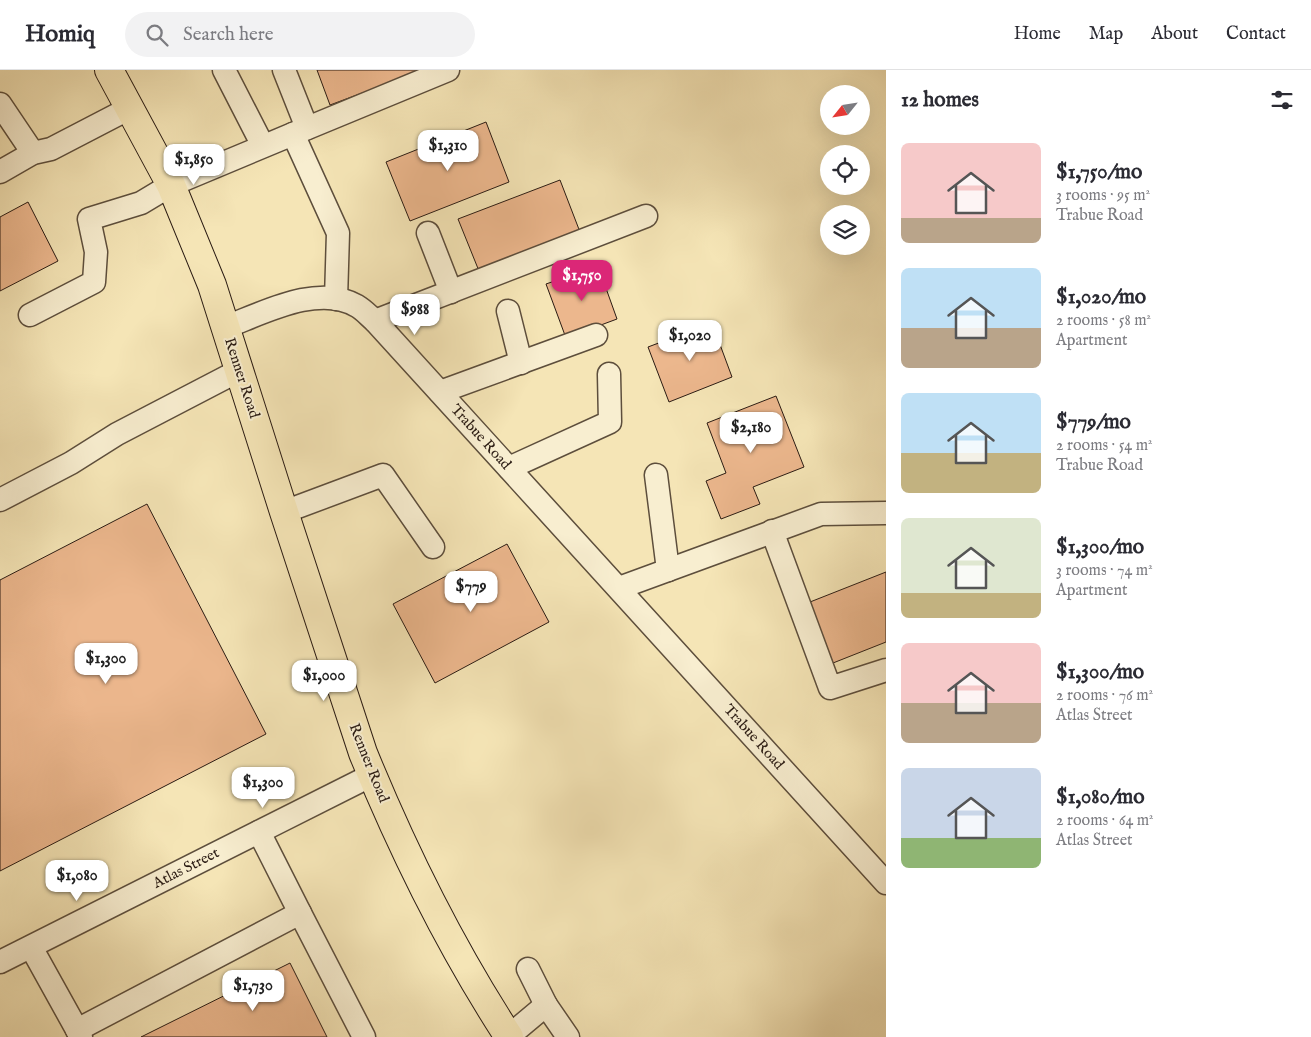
<!DOCTYPE html>
<html lang="en">
<head>
<meta charset="utf-8">
<style>
  body { margin:0; font-family:"IM FELL English",serif; background:#f2f2f3; color:#2b2b33; height:100vh; display:flex; flex-direction:column; font-size:19px; white-space:nowrap }
  * { box-sizing:border-box; margin:0 }
  p { font-size:16px; color:#7c7c81 }
  .icon { flex:none; width:28px; height:28px; fill:none; stroke:currentColor; stroke-width:2; stroke-linecap:round; stroke-linejoin:round }
  .map { position:relative; flex:1; overflow:hidden }
  .side { display:flex; flex-direction:column; background:#fff; width:425px }
  .side>* { flex:none }
  .needle { width:32px; rotate:240deg }
  .tools { position:absolute; left:820px; top:15px; display:grid; gap:10px }
  .tools a { display:grid; place-items:center; width:50px; height:50px; border-radius:50%; background:#fff; box-shadow:0 5px 20px #0002; font-size:25px }
  .price { position:absolute; translate:-50% -42px; padding:0 11px; border-radius:10px; background:#fff; color:#222; font-size:16px; line-height:32px; filter:drop-shadow(0 1px 2px #0008) }
  .price::after { content:''; position:absolute; left:50%; top:30px; width:15px; height:11px; margin-left:-8px; background:inherit; clip-path:polygon(0 0,100% 0,50% 100%) }
  .price.current { background:#db2777; color:#fff }
  ul { padding:0; list-style:none }
  li { display:flex; align-items:center; gap:15px; height:125px; padding:0 15px }
  li span { display:grid; place-items:center; flex:none; width:140px; height:100px; border-radius:8px; color:#555 }
  li>.icon { margin-inline-start:auto }
  span .icon { width:60px; height:60px; fill:#fffc; stroke-width:1 }
  li b { font-size:21px }
  h2 { display:flex; justify-content:space-between; align-items:center; height:60px; padding:0 15px; font-size:21px }
  header { display:flex; align-items:center; gap:30px; box-sizing:border-box; height:70px; padding:0 25px; background:#fff; border-bottom:1px solid #e1e1e2 }
  header strong { font-size:24px }
  nav { display:flex; gap:28px; margin-inline-start:auto; font-size:18px }
  .search { width:350px; height:45px; background:#f2f2f3; display:flex; align-items:center; gap:12px; box-sizing:border-box; padding:0 18px; border-radius:28px; color:#7c7c81; font-size:19px }
  main { display:flex; flex:1; min-height:0 }
  .map>svg:first-child { display:block }
</style>
</head>
<body>
<header>
<strong>Homiq</strong>
<div class="search"><svg class="icon" aria-label="search" viewBox="0 0 24 24"><circle cx="10" cy="10" r="6"/><path d="M15 15l6 6"/></svg>Search here</div>
<nav><a>Home</a><a>Map</a><a>About</a><a>Contact</a></nav>
</header>
<main>
<div class="map">
<svg width="886" height="967" viewBox="0 0 886 967">
  <rect width="100%" height="100%" fill="#f5e5b6"/>
  <filter id="stains"><feTurbulence type="fractalNoise" baseFrequency=".004" numOctaves="4"/><feColorMatrix values="0 0 0 0 .2 0 0 0 0 .09 0 0 0 0 .02 0 0 0 .5 -.17"/></filter>
  <radialGradient id="worn" r=".72"><stop offset=".6" stop-color="#630" stop-opacity="0"/><stop offset="1" stop-color="#630" stop-opacity=".3"/></radialGradient>
  <g fill="#ecb78d" stroke="#2a1b13">
    <path d="M317,0h107l-94,35z"/>
    <path d="M486,52l23,60 -99,39 -24,-59z"/>
    <path d="M560,110l20,52 -101,39 -21,-52z"/>
    <path d="M28,132l30,59 -58,30v-74z"/>
    <path d="M598,196l19,53 -51,19 -20,-54z"/>
    <path d="M712,253l20,54 -63,25 -21,-55z"/>
    <path d="M776,326l28,71 -51,20 7,17 -39,15 -15,-38 20,-8 -19,-50z"/>
    <path d="M147,434l119,230 -266,137v-291z"/>
    <path d="M507,474l42,78 -114,61 -42,-79z"/>
    <path d="M886,502v70l-53,21 -23,-61z"/>
    <path d="M290,893l37,74h-186z"/>
  </g>
  <g fill="none" stroke-linecap="round" stroke-linejoin="round">
    <defs>
      <g id="minor">
        <path d="M224,0l39,76"/>
        <path d="M284,0l23,58"/>
        <path d="M0,34l33,49"/>
        <path d="M293,64l155,-64"/>
        <path d="M0,102l33,-19 18,-4 79,-41"/>
        <path d="M428,163l23,59"/>
        <path d="M508,241l13,52"/>
        <path d="M30,245l64,-33 2,-30 -7,-33 52,-16 30,-18 122,-51 45,99 -2,66"/>
        <path d="M375,251l271,-105"/>
        <path d="M226,257c37,-14 93,-44 131,-21 7,4 12,10 18,15l511,562"/>
        <path d="M440,322l156,-57"/>
        <path d="M509,398l101,-46 -1,-48"/>
        <path d="M656,405l12,95"/>
        <path d="M0,430l71,-37 46,-29 123,-64"/>
        <path d="M284,442l99,-37 50,72"/>
        <path d="M772,461l58,157 56,-18"/>
        <path d="M619,518l202,-74 65,-1"/>
        <path d="M259,762l41,81"/>
        <path d="M31,877l50,90"/>
        <path d="M0,892l372,-187"/>
        <path d="M528,899l18,36"/>
        <path d="M77,960l223,-117 64,124"/>
        <path d="M509,966l37,-31 22,32"/>
      </g>
      <path id="major" d="M109,0l62,115 41,100 72,227 79,241c40,98 88,195 146,284"/>
    </defs>
    <use href="#minor" stroke="#5d4e3c" stroke-width="25"/>
    <use href="#major" stroke="#2a1b13" stroke-width="30"/>
    <use href="#minor" stroke="#f8eed0" stroke-width="22"/>
    <use href="#major" stroke="#f5e5b6" stroke-width="28"/>
  </g>
  <g text-anchor="middle" dominant-baseline="central" stroke-width="4" stroke-linejoin="round" paint-order="stroke">
    <g font-size="15" fill="#2a1b13" stroke="#f8eed0">
      <text transform="translate(242 308) rotate(72)">Renner Road</text>
      <text transform="translate(481 367) rotate(48)">Trabue Road</text>
      <text transform="translate(754 667) rotate(48)">Trabue Road</text>
      <text transform="translate(369 693) rotate(68)">Renner Road</text>
      <text transform="translate(186 798) rotate(-27)">Atlas Street</text>
    </g>
  </g>
  <rect width="100%" height="100%" filter="url(#stains)"/>
  <rect width="100%" height="100%" fill="url(#worn)"/>
</svg>
<div class="tools">
<a><svg class="needle" viewBox="-14 -14 28 28"><path d="M0-13l5 13h-10z" fill="#e53935"/><path d="M0 13l5-13h-10z" fill="#7c7c81"/></svg></a>
<a><svg class="icon" aria-label="locate" viewBox="0 0 24 24"><circle cx="12" cy="12" r="6"/><path d="M12 2v4M12 18v4M2 12h4M18 12h4"/></svg></a>
<a><svg class="icon" aria-label="layers" viewBox="0 0 24 24"><path d="M12 4l9 5-9 5-9-5zM3 14l9 5 9-5"/></svg></a>
</div>
<b class="price" style="left:448px;top:102px">$1,310</b>
<b class="price" style="left:194px;top:116px">$1,850</b>
<b class="price current" style="left:582px;top:232px">$1,750</b>
<b class="price" style="left:415px;top:266px">$988</b>
<b class="price" style="left:690px;top:292px">$1,020</b>
<b class="price" style="left:751px;top:384px">$2,180</b>
<b class="price" style="left:471px;top:543px">$779</b>
<b class="price" style="left:106px;top:615px">$1,300</b>
<b class="price" style="left:324px;top:632px">$1,000</b>
<b class="price" style="left:263px;top:739px">$1,300</b>
<b class="price" style="left:77px;top:832px">$1,080</b>
<b class="price" style="left:253px;top:942px">$1,730</b>
</div>
<section class="side">
<h2>12 homes<svg class="icon" aria-label="filters" viewBox="0 0 24 24"><path d="M4 7h16M4 17h16"/><circle cx="9" cy="7" r="2"/><circle cx="15" cy="17" r="2"/></svg></h2>
<ul>
<li><span style="background:linear-gradient(#f6c9c9 75%,#b9a48a 0)"><svg class="icon" aria-label="home" viewBox="0 0 24 24"><path d="M3 11l9-7 9 7M6 9v11h12V9"/></svg></span><div><b>$1,750/mo</b><p>3 rooms · 95 m²</p><p>Trabue Road</p></div></li>
<li><span style="background:linear-gradient(#bfe0f5 60%,#b9a48a 0)"><svg class="icon" aria-label="home" viewBox="0 0 24 24"><path d="M3 11l9-7 9 7M6 9v11h12V9"/></svg></span><div><b>$1,020/mo</b><p>2 rooms · 58 m²</p><p>Apartment</p></div></li>
<li><span style="background:linear-gradient(#bfe0f5 60%,#c2b280 0)"><svg class="icon" aria-label="home" viewBox="0 0 24 24"><path d="M3 11l9-7 9 7M6 9v11h12V9"/></svg></span><div><b>$779/mo</b><p>2 rooms · 54 m²</p><p>Trabue Road</p></div></li>
<li><span style="background:linear-gradient(#dfe7d0 75%,#c2b280 0)"><svg class="icon" aria-label="home" viewBox="0 0 24 24"><path d="M3 11l9-7 9 7M6 9v11h12V9"/></svg></span><div><b>$1,300/mo</b><p>3 rooms · 74 m²</p><p>Apartment</p></div></li>
<li><span style="background:linear-gradient(#f6c9c9 60%,#b9a48a 0)"><svg class="icon" aria-label="home" viewBox="0 0 24 24"><path d="M3 11l9-7 9 7M6 9v11h12V9"/></svg></span><div><b>$1,300/mo</b><p>2 rooms · 76 m²</p><p>Atlas Street</p></div></li>
<li><span style="background:linear-gradient(#c9d6e8 70%,#8fb573 0)"><svg class="icon" aria-label="home" viewBox="0 0 24 24"><path d="M3 11l9-7 9 7M6 9v11h12V9"/></svg></span><div><b>$1,080/mo</b><p>2 rooms · 64 m²</p><p>Atlas Street</p></div></li>
</ul>
</section>
</main>
</body>
</html>
